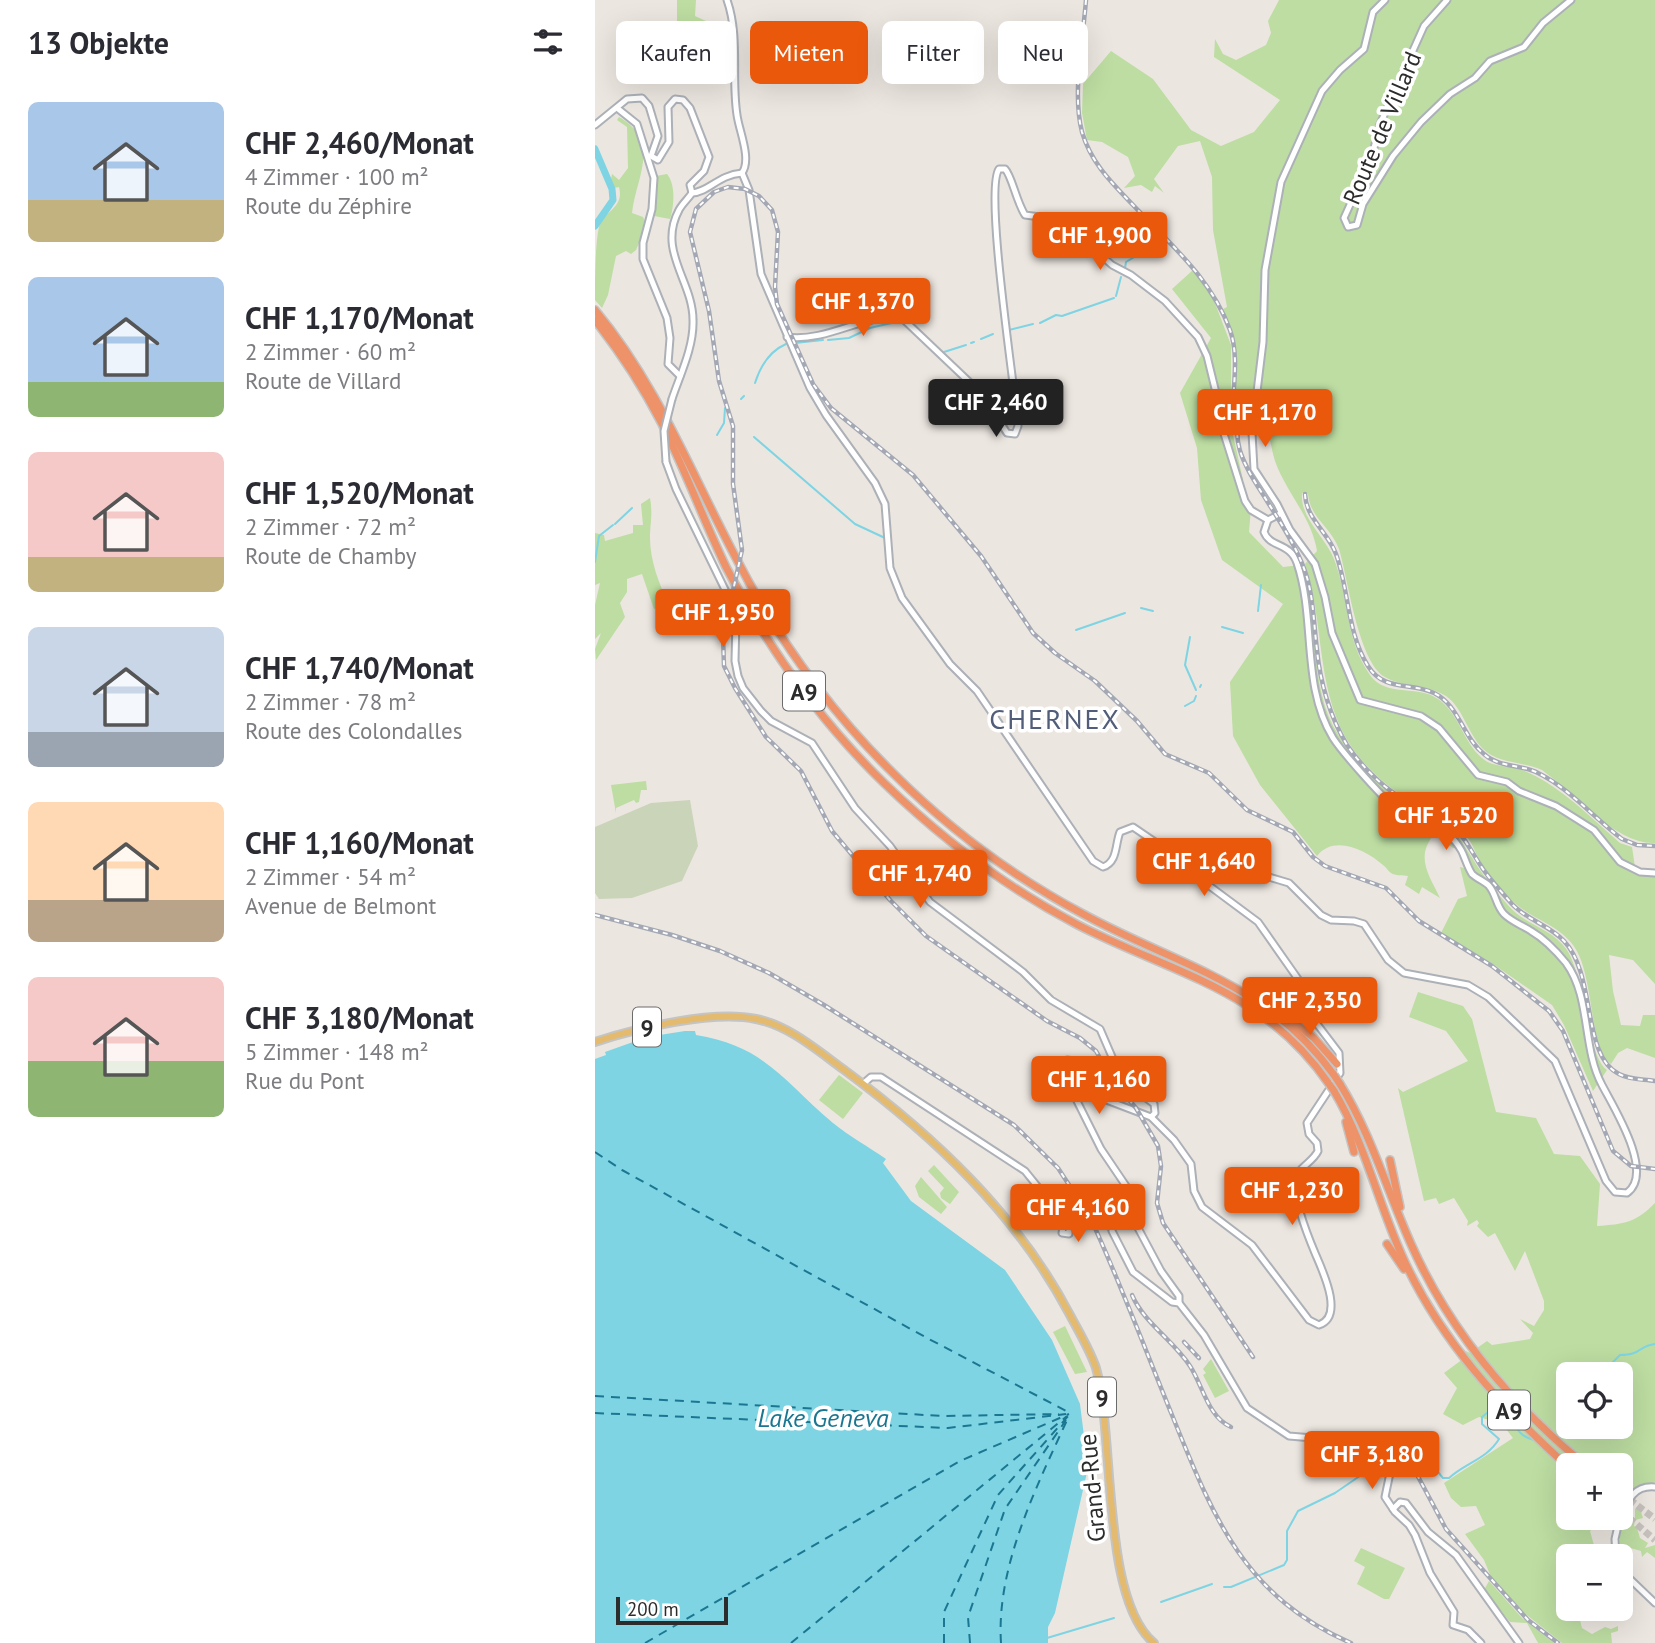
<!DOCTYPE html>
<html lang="de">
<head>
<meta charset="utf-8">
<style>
  body { margin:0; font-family:"PT Sans",sans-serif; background:#f2f2f3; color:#2b2b33; height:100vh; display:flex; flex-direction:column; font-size:26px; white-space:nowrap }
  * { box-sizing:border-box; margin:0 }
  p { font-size:23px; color:#7c7c81 }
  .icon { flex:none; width:38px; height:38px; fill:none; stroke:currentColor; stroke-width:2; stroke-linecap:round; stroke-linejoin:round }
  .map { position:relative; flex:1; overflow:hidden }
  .sheet { display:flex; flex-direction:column; background:#fff; width:595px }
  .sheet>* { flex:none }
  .guide { position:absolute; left:21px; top:21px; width:665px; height:63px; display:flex; gap:14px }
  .fabs { position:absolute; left:961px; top:1362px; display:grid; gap:14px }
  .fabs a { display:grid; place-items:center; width:77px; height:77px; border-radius:10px; background:#fff; box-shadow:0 7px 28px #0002; font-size:35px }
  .scale { position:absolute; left:21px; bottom:18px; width:112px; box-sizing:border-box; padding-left:7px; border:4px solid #2c2c2c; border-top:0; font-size:19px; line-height:24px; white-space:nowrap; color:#2c2c2c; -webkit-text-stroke:5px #fff; paint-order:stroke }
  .price { position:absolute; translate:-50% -60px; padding:0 16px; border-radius:7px; background:#ea580c; color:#fff; font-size:23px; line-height:46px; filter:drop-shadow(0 2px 4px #0008) }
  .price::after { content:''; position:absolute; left:50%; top:42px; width:21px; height:16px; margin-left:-10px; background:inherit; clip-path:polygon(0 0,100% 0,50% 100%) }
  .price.selected { background:#222; color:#fff }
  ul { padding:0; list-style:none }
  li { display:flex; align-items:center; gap:21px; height:175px; padding:0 28px }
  li span { display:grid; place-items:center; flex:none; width:196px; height:140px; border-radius:10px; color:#555 }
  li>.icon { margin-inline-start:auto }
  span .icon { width:84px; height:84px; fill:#fffc; stroke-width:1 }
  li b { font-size:30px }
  h2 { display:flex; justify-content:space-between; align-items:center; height:84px; padding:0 28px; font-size:30px }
  .tag { padding:0 24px; border-radius:10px; background:#fff; box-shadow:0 7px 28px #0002; font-size:24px; line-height:63px }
  .tag.selected { background:#ea580c; color:#fff }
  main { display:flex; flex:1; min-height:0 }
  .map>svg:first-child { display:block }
</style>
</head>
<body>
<main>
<section class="sheet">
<h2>13 Objekte<svg class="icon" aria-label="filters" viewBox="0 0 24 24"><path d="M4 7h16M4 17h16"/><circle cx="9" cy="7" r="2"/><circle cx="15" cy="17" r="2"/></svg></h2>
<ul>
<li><span style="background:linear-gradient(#a9c7e8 70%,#c2b280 0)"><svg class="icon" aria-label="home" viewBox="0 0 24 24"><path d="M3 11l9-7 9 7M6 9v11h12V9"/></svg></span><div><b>CHF 2,460/Monat</b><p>4 Zimmer · 100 m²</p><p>Route du Zéphire</p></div></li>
<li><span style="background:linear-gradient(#a9c7e8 75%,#8fb573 0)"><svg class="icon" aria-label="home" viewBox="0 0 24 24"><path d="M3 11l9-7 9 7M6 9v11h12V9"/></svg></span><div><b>CHF 1,170/Monat</b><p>2 Zimmer · 60 m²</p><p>Route de Villard</p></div></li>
<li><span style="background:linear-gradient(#f6c9c9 75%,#c2b280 0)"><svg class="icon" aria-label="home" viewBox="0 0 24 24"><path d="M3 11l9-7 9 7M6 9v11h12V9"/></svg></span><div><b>CHF 1,520/Monat</b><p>2 Zimmer · 72 m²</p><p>Route de Chamby</p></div></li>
<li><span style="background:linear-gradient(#c9d6e8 75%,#9aa5b1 0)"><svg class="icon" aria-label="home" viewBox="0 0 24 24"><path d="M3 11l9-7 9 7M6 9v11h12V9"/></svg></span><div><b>CHF 1,740/Monat</b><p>2 Zimmer · 78 m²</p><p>Route des Colondalles</p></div></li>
<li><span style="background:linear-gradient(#ffd9b3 70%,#b9a48a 0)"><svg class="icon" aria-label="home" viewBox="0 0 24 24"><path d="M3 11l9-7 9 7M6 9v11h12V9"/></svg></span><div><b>CHF 1,160/Monat</b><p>2 Zimmer · 54 m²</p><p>Avenue de Belmont</p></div></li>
<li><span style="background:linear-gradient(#f6c9c9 60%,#8fb573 0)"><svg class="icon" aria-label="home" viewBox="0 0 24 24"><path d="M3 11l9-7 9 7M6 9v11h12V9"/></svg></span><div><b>CHF 3,180/Monat</b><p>5 Zimmer · 148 m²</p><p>Rue du Pont</p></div></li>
</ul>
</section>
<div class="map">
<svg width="1060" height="1643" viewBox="0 0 1060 1643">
  <rect width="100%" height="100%" fill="#ece6e0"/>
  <g fill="#bddda2" fill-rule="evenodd">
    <path d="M82,0h19l-1,16 11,5 -1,12 -7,-1 -5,6 -5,-2 -3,-14 -8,1z"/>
    <path d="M684,0h376v843c-39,2 -82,-51 -113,-73 -20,-9 -43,-6 -59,-21 -15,-15 -20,-41 -37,-53 -19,-12 -42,-8 -61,-19 -27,-15 -37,-99 -46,-128 -8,-22 -29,-31 -31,-55l-6,-1c-2,26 23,43 32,66 15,38 11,81 36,116 16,23 47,9 68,24 21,14 25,43 44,59 11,10 27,7 40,12 8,3 17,8 24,12 26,16 51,41 74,61l12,4 3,20 20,3v114l-22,-24 -24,-5 4,36 8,34 19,1 3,-11h12v43l-28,-10 -9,5 -7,11c-23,-17 -16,-90 -38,-119 -15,-20 -38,-25 -56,-40 -13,-11 -29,-30 -37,-44 -5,-8 -7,-17 -13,-24 -7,-9 -18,-17 -28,-24 -13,-10 -29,-12 -42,-21 -19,-13 -40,-34 -51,-54 -30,-53 -22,-118 -41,-174l12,-13c-5,-33 -31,-59 -42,-90 -5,-15 -5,-34 -15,-47 -3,-4 -10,-8 -14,-10l-7,11h-3l-1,-69 -12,-37 4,-2 -14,-77 -1,-53 -12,-36 -22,5 -24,33 10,14 -9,-7 -3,6 -11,-7 -17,3 11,-12 -7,-19 -26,-15 -15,-2 -5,-27 1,-29 28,-33 42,28 38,51 30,16 33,-14 26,-32 -66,-43 1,-18 8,15 13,6 30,-15 5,-12 -3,-12z"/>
    <path d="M24,117c43,25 17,60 13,96l11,4 4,8 -11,25 -5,4 -5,-3 -10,5 -8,39 -6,13 -7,-8c0,-18 0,-61 5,-77 8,-13 24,-17 19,-36l-5,1 -3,-9 1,-5 7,6 9,-12 -1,-41 -10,-7z"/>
    <path d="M72,174c9,11 7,32 3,45l-16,-3 2,-40z"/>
    <path d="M598,270l20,28 18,47v81l12,54 -3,2 11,26 -2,24 34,35 18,-2c21,54 5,120 38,171 14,23 38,52 63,64 18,10 35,13 50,28 9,10 14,21 21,31 7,13 32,45 43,54 17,14 38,18 51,37 18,28 20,106 40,120l-14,21 -29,-66 -12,-20 -59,-41 -52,-31 17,-34 9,-3 -7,-29 12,3 -9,-21 -10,-1 -18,-15c-20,24 -7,40 5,65l-18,-11 -3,7 -14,-9 3,-9c-5,-1 -13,0 -17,-3 -3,-2 -5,-6 -8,-8 -17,-15 -49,-31 -66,-9l-57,-71 -27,-49 -3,-54 53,-78 -61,-44 -21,-60 -4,-52 -17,-55 31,-55 -39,-49z"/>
    <path d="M55,498c3,17 0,25 0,40 0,22 9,47 19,66l-15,5 -12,-35 -15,5v13l-7,11 5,14 -29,43 -1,-11 6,-16 -6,6v-34l5,-22 -5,2v-52l9,2 1,6 28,-8v-8h10l-2,-21z"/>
    <path d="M51,781l1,9h-6l-2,12 -3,1 -2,-3 -18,8v5l-5,-28z"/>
    <path d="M823,992l45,14 9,13 24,93 40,6 18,36 26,2 20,28 -3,42c28,-2 38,-3 58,-23v279l-29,10 -3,7 3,4 -5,2v-40h-53v52h32l-2,6 -8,8 7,25h-29v52h9l5,20 10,6 13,-7 6,2 7,-3v5l-7,2 1,10h-50l-39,-31 -32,-35 -7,-17 -19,-26 20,-9 -9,-19 -15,1 -10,-9 -7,-15 69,-45 -11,-14 -23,-7 -16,8 -20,-11 14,-26 -13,-15 23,-17 -1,-5 4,2 17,-12 5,4 38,-6 3,-6 -13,-14 14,7 10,-16v-9l-19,-50 -10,20 -20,-38 -7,4 -11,-11 2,-3 -2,-3 -10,6 1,-5 -14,-23 -15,6 -3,-6 -12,3 -26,-113 5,4 65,-31 -22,-30 -37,-14zM973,1374h53v52h-53z"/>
    <path d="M244,1075l24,18 -20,26 -24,-19z"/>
    <path d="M339,1165l25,27 -9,12 -9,-6 -1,-5 4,-5 -16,-17z"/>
    <path d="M326,1177l26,30 -6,7 -22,-17 -4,-11z"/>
    <path d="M470,1326l22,46 -12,2 -22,-42z"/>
    <path d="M616,1359l18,32 -14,7 -12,-23 3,-2 -3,-4z"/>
    <path d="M1044,1506l4,12 -8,2 -1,6 3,2 3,10 8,5 -3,5 10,-3v13l-8,-6 -5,5 -1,-6 -21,-6v-7l-3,-1 7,-13 -2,-5 5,2 4,-9 -1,5 5,1v-9z"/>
    <path d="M766,1548l44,20 -16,31h-5l-27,-15 8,-17 -11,-6z"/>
    <path d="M894,1581l33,37 32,25h-16l-11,-20 -17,-1 -26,-32z"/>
  </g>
  <path fill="#cad4b9" d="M95,800l8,46 -16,35 -50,17 -33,1 -4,-6v-66l56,-24z"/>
  <path fill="#7ed4e3" d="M90,1031h10l1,4c69,11 87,46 137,88 16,13 36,24 53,36l-3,4 28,38 94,69 47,70 28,64 8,64 -33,145 -7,14v16h-453v-584l11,-4 -1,-3 42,-15z"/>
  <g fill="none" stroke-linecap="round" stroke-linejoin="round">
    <g stroke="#7ed4e3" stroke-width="2">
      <path d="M530,268l1,-6 10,-6"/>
      <path d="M521,296l5,-19"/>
      <path d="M445,323l16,-8 6,1 52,-18"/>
      <path d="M414,330l24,-6"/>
      <path d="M386,339l12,-5"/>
      <path d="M233,340l21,-2 21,-10 30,-7"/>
      <path d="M200,343l28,-3"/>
      <path d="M376,343l3,-1"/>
      <path d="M349,352l22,-7"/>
      <path d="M160,383c5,-16 15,-32 31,-39"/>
      <path d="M146,399l3,-3"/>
      <path d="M122,435l7,-12 1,-15"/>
      <path d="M159,437l101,87 30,14"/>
      <path d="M20,524l17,-16"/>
      <path d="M0,562l4,-26 14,-11"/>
      <path d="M546,608l12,3"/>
      <path d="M663,611l3,-26"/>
      <path d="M627,627l21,6"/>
      <path d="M481,630l49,-17"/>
      <path d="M595,637l-5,28 11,25"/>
      <path d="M605,687l1,-2"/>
      <path d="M590,706l9,-5 2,-5"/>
      <path d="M1014,1374v-8l11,-11c22,0 18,-9 35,-11"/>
      <path d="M964,1439l9,-5 7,-8"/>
      <path d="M795,1455l12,-2 3,7 15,-13c12,8 13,21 23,31h6c16,-15 38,-19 50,-39l-17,-15v-7l11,-9 13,3c9,13 11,25 28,29"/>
      <path d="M629,1587h7l53,-22 3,-5v-29l11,-20 37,-18 51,-35"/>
      <path d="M566,1602l51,-18"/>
      <path d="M452,1638l67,-20"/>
    </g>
    <path stroke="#7ed4e3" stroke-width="7" d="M0,149l17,40 1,11 -18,26"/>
    <g stroke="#1b7791" stroke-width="2" stroke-dasharray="9 7" stroke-linecap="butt">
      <path d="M0,1152l27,18 305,168 143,75"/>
      <path d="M0,1396l348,20 116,-2"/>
      <path d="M0,1413l353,15 118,-14"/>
      <path d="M50,1643l315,-182 109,-47"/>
      <path d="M196,1643l276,-227"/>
      <path d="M349,1643v-31l54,-117 72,-81"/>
      <path d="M375,1643l-2,-26 37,-108 61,-89"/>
      <path d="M406,1643c-5,-77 36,-157 67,-225"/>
    </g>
    <path stroke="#c6c1bc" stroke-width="5" stroke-dasharray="5 2.5" stroke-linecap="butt" d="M484,1221l18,-1 15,11"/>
    <g stroke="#c6c1bc" stroke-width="7" stroke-dasharray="7 3.5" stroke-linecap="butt">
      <path d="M1026,1493l34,26"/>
      <path d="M1026,1511l34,29"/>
    </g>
    <defs>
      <g id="secondary">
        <path d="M132,0c13,37 4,77 10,115 2,16 15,44 5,58"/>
        <path d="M790,0l-12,12 -9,37 -24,21 -18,21 -41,91 -16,88 -2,72 -11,91 2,36 23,35 13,26 25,34 10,33 7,36 28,67 61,16 18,12 39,47 29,7 12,9 37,15 38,24 26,32 20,10 15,1"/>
        <path d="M852,0l-23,26 -44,98 -8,32 -28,62 4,9 9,-2 6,-21 30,-48 28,-34 29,-28 25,-16 15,-17 34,-14 19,-24 28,-23"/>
        <path d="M22,108l20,16 17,54 -2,31 -9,34v16l24,59 3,20 -2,26 12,12"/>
        <path d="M0,125l32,-26 15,-1 7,8 9,30 -7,20 7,4 11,-18 -1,-35 7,-8 8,1 7,8 19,49 -5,14 -14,14 2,8"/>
        <path d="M147,173l7,17 12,84 49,114 16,27 49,68 10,21 5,64 12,30 48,66 27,27 116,170 10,6c15,-5 12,-23 17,-35l13,-5 28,19 74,31h34l20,6 32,32 10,5 23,1 10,3 24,36 16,13 64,12 20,12 67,64 51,120 9,11 12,1c28,-20 -13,-85 -25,-108 -20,-37 -11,-88 -36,-122 -9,-11 -23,-25 -35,-32 -9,-6 -19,-9 -27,-17 -8,-8 -8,-20 -15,-28 -4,-5 -12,-7 -17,-12 -4,-6 -6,-13 -9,-20 -5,-12 -17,-23 -27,-32 -11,-10 -23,-4 -35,-10 -13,-7 -59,-60 -68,-74 -32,-52 -17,-119 -36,-175 -7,-21 -27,-15 -33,-31l4,-12 12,-6"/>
        <path d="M97,193c17,-1 26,-18 50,-20"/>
        <path d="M192,337c40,6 86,-27 115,-19l80,76 25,39 8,1 3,-8c-3,-38 -34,-236 -19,-257h6c7,7 11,32 20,46l15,2 54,32 18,16 19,10 34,26 33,36 9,19 12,49 1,16 25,80 6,9 17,10"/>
        <path d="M77,399c8,-24 22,-52 21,-79 0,-39 -36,-69 -14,-110 3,-6 9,-11 13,-17"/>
        <path d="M71,462l10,27 56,115 4,15 -1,42 3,15 5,12 18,23 10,10 41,22 43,65 35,38 40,56 93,70 28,28 49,29 22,51 32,24 1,9 -4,4"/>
        <path d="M268,1084l8,-7h10l144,94 21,26 17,30 -1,6 7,1v-7h-6"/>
        <path d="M474,1227l10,-6"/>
        <path d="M517,1231l21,41 39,30 7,1 25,32 43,73 42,28 71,6 19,4 7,5 5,17 -6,29 10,15 14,13 6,10 15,38 24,39 -1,13 15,5 13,13"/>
        <path d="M584,1303v-7l-18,-25 -23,-43 -10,-39 -27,-40 -34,-68 -11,-14 11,-7 8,1 26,37 50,19 23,23 17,24 3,27 8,16 50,38 57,75 10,5c26,-9 3,-55 -4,-72 -8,-19 -19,-47 -20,-68 -1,-17 17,-21 23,-34l-1,-8 -8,-9 -2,-11 33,-50 -1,-20 -22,-29 -19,-45 -40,-57 -70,-52 -2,-5 3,-6"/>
        <path d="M798,1509l7,-7 6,1 22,29 28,23 63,88"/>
        <path d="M1026,1517c7,-17 13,-32 34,-30"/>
        <path d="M1021,1556l-1,-17 5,-22"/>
        <path d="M1026,1566l9,13 25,24"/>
      </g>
      <path id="primary" d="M0,1042c42,-14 118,-32 161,-23 32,6 61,31 87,50 91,67 174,145 227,246 9,17 20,35 26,53 19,68 5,231 58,275"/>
      <g id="highway">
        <path d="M0,310c62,74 96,163 141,248 41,80 94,153 158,216 56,56 120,103 189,140 95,52 184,68 251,161"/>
        <path d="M0,320c25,32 47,65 66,102 24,47 42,97 65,145 41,79 94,154 158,216 58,56 123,105 194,142 96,49 186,64 251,159"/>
        <path d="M700,1023l19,15 23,26"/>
        <path d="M745,1084c31,50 47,106 71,160 38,86 97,156 168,216"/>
        <path d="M739,1091c31,52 44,112 69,167 37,82 98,148 163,207"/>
        <path d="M751,1122l8,30"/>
        <path d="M795,1160l10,47"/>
        <path d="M792,1244l17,25"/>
      </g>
    </defs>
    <use href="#secondary" stroke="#acb0b7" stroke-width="9"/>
    <use href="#primary" stroke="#c4c4c4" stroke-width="10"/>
    <use href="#highway" stroke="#c4c4c4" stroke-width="10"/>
    <use href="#secondary" stroke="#fff" stroke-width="5"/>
    <use href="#primary" stroke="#e3ba6e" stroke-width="6"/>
    <use href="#highway" stroke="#ee9369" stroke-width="7"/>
    <defs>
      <g id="rail">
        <path d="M491,0c-3,40 -14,94 -4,132 9,31 30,51 51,73 37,39 78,73 97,125 11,31 0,68 3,100"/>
        <path d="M652,405c-24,33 2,67 20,96 12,19 25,39 34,60 13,29 12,58 16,89 3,32 13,67 30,95 12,18 34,41 53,52 18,9 35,14 51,28 13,11 19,24 28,38 9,15 22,28 33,41 15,16 37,21 52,37 33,35 17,114 55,133 11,6 24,5 36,7"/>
        <path d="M710,494c1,25 23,38 31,60 13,36 11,79 32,112 16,26 43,16 66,27 25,12 29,45 50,61 15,14 37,10 54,19 31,15 56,45 84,66l15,6 18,1"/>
        <path d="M0,915l77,20 48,16 49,22 55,32 190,120 44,43 32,49c30,65 55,132 82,198 41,101 71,181 179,228"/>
        <path d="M537,1295c12,28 41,45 58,71 13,20 18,51 41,61"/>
        <path d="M589,1342l15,16"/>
        <path d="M658,1357l-90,-134 -6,-20 4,-37 -3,-20 -22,-38 -23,-27 -17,-30 -16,-13 -33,-17 -121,-85 -36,-36 -58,-69 -31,-60 -35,-34 -31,-49 -11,-22 -1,-30 19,-86 -9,-66v-58l-14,-45 -10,-70 -19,-79 6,-23 18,-17 14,-5 17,2 14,7 13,14 6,22 -3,55 2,17 36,80 18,24 82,67 68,81 52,77 22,20 40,28 42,40 28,33 44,19 38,37 46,22 20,25 12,9 61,22 33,33 73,45 57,45 14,20 50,120 18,15 24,3"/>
        <path d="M803,1439l48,90 82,91 30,23"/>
      </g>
    </defs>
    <use href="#rail" stroke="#a3a8b4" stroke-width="4.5"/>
    <use href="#rail" stroke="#fff" stroke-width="2" stroke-dasharray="5" stroke-linecap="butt"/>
    <defs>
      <path id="secondary-bridge" d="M71,462l-2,-31 8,-32"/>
      <g id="highway-bridge">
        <path d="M739,1075l6,9"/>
        <path d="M734,1084l5,7"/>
      </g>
    </defs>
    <use href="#secondary-bridge" stroke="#acb0b7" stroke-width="9" stroke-linecap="butt"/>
    <use href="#highway-bridge" stroke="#c4c4c4" stroke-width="10" stroke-linecap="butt"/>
    <use href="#secondary-bridge" stroke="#fff" stroke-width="5"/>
    <use href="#highway-bridge" stroke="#ee9369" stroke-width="7"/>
  </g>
  <g text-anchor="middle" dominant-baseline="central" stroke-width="7" stroke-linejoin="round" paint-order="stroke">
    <g fill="#fff" stroke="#6b6b6b" stroke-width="2">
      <rect x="188" y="671.5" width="42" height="39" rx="5"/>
      <rect x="38" y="1007.5" width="28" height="39" rx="5"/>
      <rect x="493" y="1377.5" width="28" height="39" rx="5"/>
      <rect x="893" y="1390.5" width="42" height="39" rx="5"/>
    </g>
    <g font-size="23" font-weight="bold" fill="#2c2c2c">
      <text x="209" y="691">A9</text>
      <text x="52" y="1027">9</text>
      <text x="507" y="1397">9</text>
      <text x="914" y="1410">A9</text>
    </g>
    <g font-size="24" fill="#2c2c2c" stroke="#fff">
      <text transform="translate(787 128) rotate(-67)">Route de Villard</text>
      <text transform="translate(497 1488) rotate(-95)">Grand-Rue</text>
    </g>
    <g font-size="26" font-style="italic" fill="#1b7791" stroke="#fff">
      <text x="228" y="1417">Lake Geneva</text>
    </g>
    <g font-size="28" letter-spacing="2" fill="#515d79" stroke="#fff">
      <text x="460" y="718">CHERNEX</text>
    </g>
  </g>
</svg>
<div class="fabs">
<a><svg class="icon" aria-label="locate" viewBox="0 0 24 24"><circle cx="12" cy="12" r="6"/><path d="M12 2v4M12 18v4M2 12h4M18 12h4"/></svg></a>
<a>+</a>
<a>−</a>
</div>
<div class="scale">200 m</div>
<b class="price" style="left:505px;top:272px">CHF 1,900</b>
<b class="price" style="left:268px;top:338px">CHF 1,370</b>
<b class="price selected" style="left:401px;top:439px">CHF 2,460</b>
<b class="price" style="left:670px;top:449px">CHF 1,170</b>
<b class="price" style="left:128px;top:649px">CHF 1,950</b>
<b class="price" style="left:851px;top:852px">CHF 1,520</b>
<b class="price" style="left:609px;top:898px">CHF 1,640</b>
<b class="price" style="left:325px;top:910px">CHF 1,740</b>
<b class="price" style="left:715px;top:1037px">CHF 2,350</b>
<b class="price" style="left:504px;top:1116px">CHF 1,160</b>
<b class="price" style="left:697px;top:1227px">CHF 1,230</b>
<b class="price" style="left:483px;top:1244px">CHF 4,160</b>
<b class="price" style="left:777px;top:1491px">CHF 3,180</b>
<div class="guide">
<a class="tag">Kaufen</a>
<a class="tag selected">Mieten</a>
<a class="tag">Filter</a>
<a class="tag">Neu</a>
</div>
</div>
</main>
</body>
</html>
